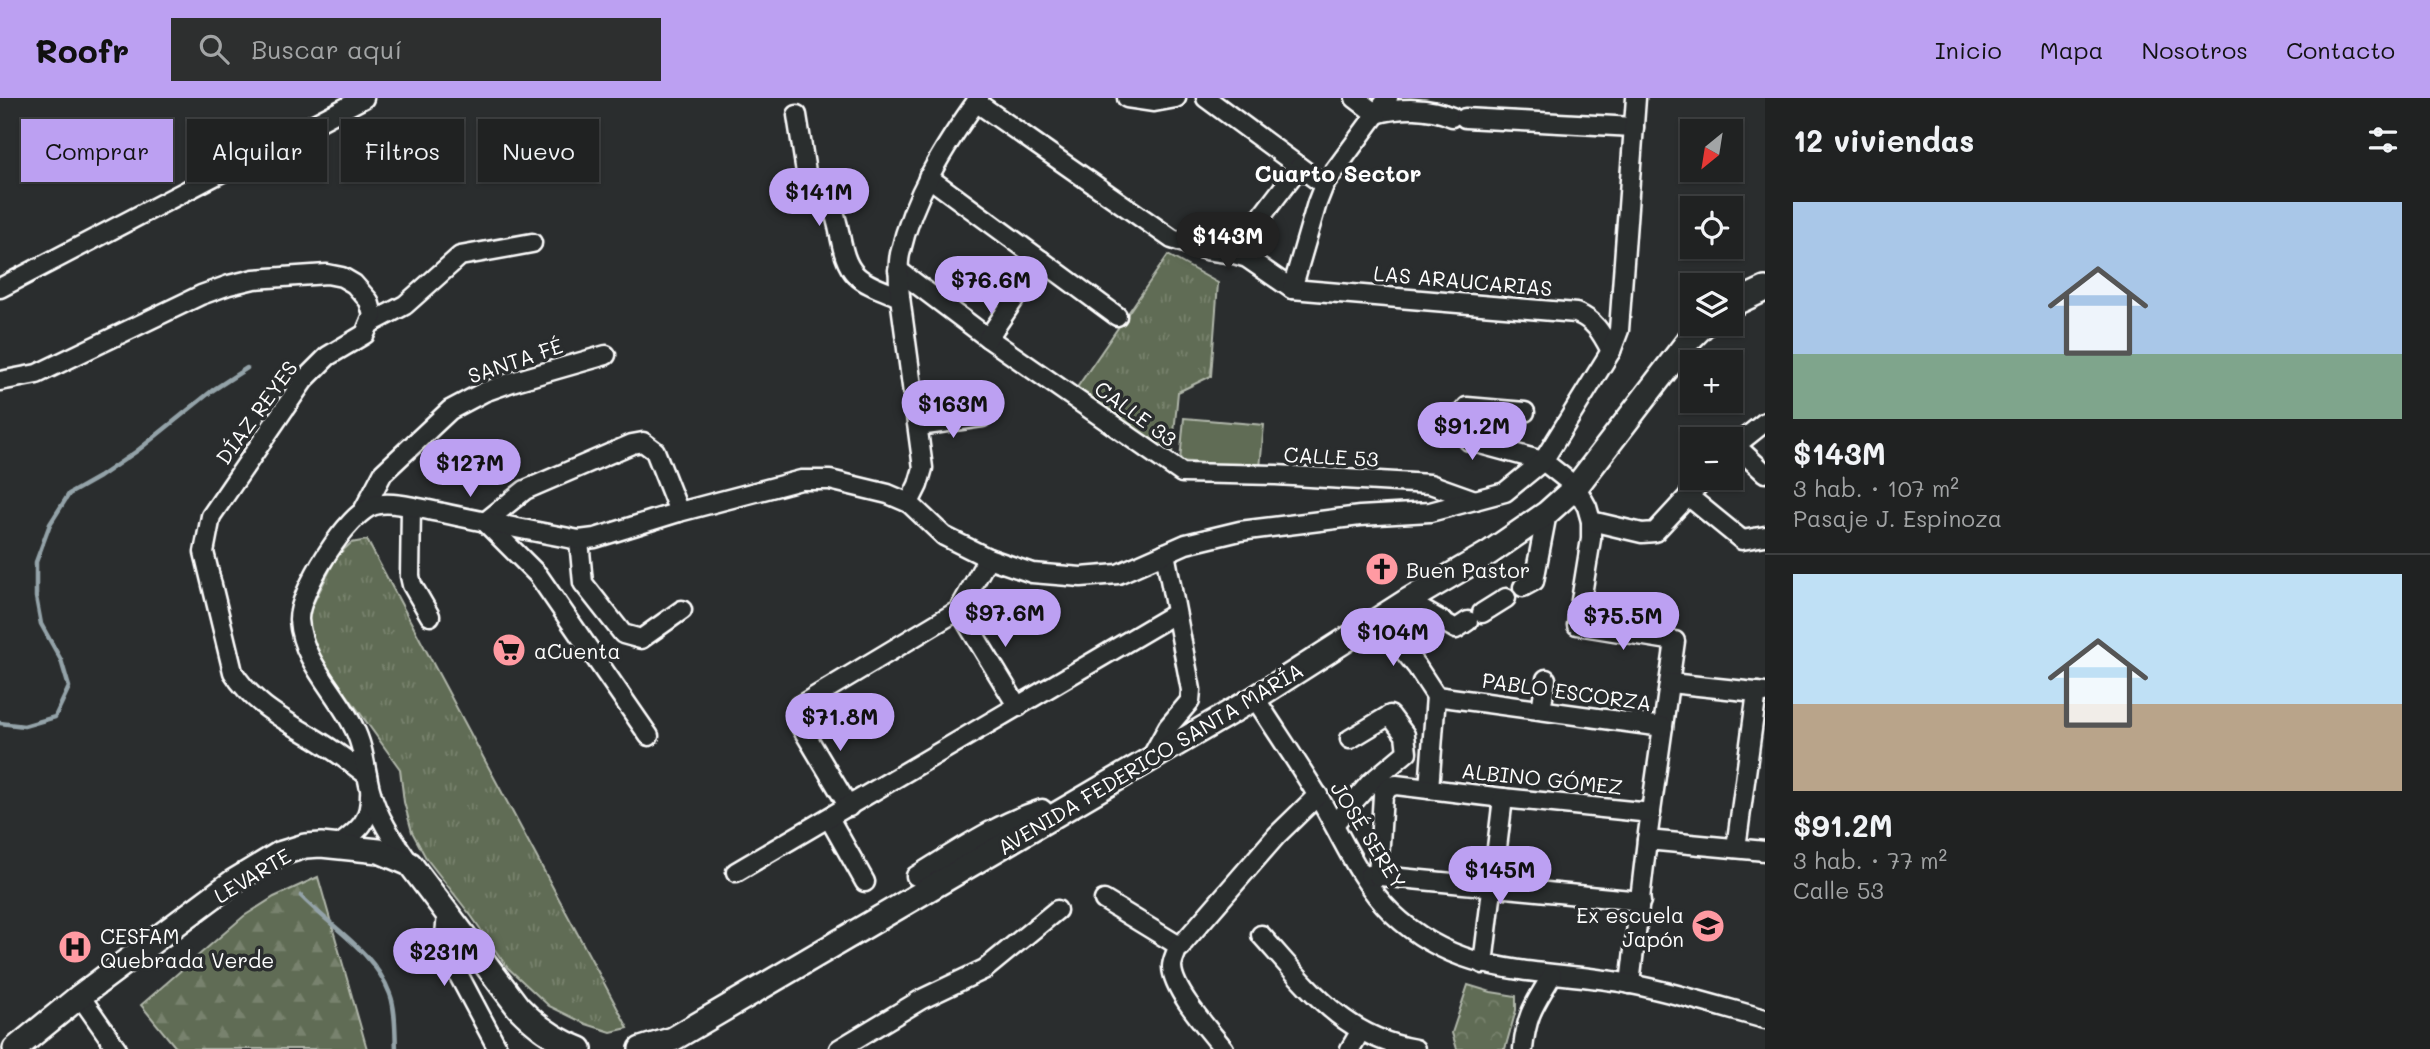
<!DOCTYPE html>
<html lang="es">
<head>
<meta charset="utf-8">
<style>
  body { margin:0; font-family:Mali,sans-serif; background:#2d2f2f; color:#f1f3f6; height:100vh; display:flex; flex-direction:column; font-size:26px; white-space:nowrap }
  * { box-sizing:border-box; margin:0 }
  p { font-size:23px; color:#a2a4a5 }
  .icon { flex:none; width:38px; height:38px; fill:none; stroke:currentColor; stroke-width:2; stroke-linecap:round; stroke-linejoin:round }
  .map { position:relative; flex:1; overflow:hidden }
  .details { display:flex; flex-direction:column; background:#202222; width:665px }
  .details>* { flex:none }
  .hud { position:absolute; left:21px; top:21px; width:665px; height:63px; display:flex; gap:14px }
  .needle { width:46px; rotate:210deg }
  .controls { position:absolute; left:1680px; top:21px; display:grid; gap:14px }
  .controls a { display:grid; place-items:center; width:63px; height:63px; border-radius:0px; background:#202222; box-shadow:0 2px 5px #0004,0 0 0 2px #3d3f40; font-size:35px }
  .price { position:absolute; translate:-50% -60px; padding:0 16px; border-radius:24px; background:#bca0f2; color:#111; font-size:23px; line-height:46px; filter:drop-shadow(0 2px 4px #0008) }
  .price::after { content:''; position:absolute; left:50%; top:42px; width:21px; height:16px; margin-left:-10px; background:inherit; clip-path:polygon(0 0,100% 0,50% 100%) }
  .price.active { background:#222; color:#fff }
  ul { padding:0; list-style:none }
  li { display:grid; align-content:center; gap:14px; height:371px; padding:0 28px }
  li+li { border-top:2px solid #3d3f40 }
  li span { display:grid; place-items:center; height:217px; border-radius:0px; color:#555 }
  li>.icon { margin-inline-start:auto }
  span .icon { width:126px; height:126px; fill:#fffc; stroke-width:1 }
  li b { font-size:30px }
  h2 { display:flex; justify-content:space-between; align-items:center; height:84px; padding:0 28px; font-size:30px }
  .tag { padding:0 24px; border-radius:0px; background:#202222; box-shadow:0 2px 5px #0004,0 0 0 2px #3d3f40; font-size:24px; line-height:63px }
  .tag.active { background:#bca0f2; color:#111 }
  header { display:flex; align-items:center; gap:42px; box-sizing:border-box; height:98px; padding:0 35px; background:#bca0f2; color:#111 }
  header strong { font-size:33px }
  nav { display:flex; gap:38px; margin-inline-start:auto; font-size:24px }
  .search { width:490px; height:63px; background:#2d2f2f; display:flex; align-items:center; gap:18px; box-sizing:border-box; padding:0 24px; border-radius:0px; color:#a2a4a5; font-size:26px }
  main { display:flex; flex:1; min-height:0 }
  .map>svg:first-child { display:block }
</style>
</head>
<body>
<header>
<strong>Roofr</strong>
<div class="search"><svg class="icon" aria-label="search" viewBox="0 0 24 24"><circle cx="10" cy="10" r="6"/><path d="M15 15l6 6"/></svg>Buscar aquí</div>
<nav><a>Inicio</a><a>Mapa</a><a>Nosotros</a><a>Contacto</a></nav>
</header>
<main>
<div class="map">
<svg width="1765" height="951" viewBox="0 0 1765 951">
  <defs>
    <pattern id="grass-tufts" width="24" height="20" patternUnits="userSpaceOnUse" patternTransform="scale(1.75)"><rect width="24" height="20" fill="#606c54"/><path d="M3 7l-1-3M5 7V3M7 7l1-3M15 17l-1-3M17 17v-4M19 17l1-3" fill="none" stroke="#78826e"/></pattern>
    <pattern id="forest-firs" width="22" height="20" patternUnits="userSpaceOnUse" patternTransform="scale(1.75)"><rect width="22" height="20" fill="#606c54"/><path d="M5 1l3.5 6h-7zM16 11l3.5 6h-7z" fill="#78826e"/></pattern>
    <pattern id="park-crowns" width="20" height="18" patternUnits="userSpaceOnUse" patternTransform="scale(1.75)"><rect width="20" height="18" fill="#606c54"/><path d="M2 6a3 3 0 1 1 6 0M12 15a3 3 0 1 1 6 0" fill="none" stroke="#78826e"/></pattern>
  </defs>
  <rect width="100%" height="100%" fill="#2a2d2e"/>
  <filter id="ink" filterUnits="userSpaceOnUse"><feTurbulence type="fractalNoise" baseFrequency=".0143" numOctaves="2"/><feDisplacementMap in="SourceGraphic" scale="14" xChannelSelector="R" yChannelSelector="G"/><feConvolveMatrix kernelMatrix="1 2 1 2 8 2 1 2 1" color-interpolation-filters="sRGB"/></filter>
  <g filter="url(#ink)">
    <g fill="url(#grass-tufts)" stroke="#b0b6aa" stroke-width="2">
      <path d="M1168,157l50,28 -7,93 -33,16 -6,62 -96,-65z"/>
      <path d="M367,442l261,488 -17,4 -25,-8 -37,-18 -42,-39 -35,-50 -46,-59 -14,-26 -8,-30 -4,-33 -85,-119 -6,-17v-21l28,-56 14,-13z"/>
    </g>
    <path fill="url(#forest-firs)" stroke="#b0b6aa" stroke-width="2" d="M318,779l49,172h-190l-36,-44 103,-89 30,-19z"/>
    <path fill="url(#park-crowns)" stroke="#b0b6aa" stroke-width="2" d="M1468,887l23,7 25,4v14l-11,39h-48l-5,-16z"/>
    <path fill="#606c54" stroke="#b0b6aa" stroke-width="2" d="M1184,320l80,7 -4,43 -80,-7z"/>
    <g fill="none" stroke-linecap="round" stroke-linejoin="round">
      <g stroke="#94a3a9" stroke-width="4.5">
        <path d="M0,625l24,3 31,-9 14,-30 -8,-27 -20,-36 -5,-27v-35l14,-38 19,-30 30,-17 38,-26 76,-61 34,-22"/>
        <path d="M301,798c31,32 73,55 89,98 6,15 5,38 6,55"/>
      </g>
      <defs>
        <g id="minor">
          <path d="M1127,0l27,4 22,-4"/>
          <path d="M1206,0l118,87"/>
          <path d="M1355,0l21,16c24,-7 53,-7 76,3"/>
          <path d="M976,4l196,137 34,11 28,4 13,4 45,31 284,24c19,7 26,21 35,38"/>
          <path d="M797,17l11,70c8,7 18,13 24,22 10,21 7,51 24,68 11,11 30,16 44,22"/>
          <path d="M1465,20l169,9"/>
          <path d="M928,79l189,139"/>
          <path d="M1248,136l51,-67"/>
          <path d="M898,172l90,68 194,135 94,2 154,9 45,16"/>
          <path d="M0,190l364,-190"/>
          <path d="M1292,191l25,-86 7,-18 64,-87"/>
          <path d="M371,225l34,-18 55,-49 72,-13"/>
          <path d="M988,240l53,-78"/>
          <path d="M0,283l37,-7 164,-79 28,-10 25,-6 73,-5 15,3 12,7 15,17 4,14 -8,19 -37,22 -24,24 -93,136 -7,36 29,120c21,34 56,50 89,71 16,10 30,21 45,32"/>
          <path d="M1525,314l-58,-5 -8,10 -3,8 13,16 74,20 33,26 11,20 4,14v18l-14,86 98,16 -28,199 -17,144"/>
          <path d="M919,328l63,-9"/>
          <path d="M1735,347l30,28"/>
          <path d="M1731,351l34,-27"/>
          <path d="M1688,398l54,44 23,-4"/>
          <path d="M909,405l9,-18 5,-17 -23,-171c-1,-14 -3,-29 0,-43 13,-58 45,-109 79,-156"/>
          <path d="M411,409l-1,69 2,9 18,31"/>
          <path d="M363,413l20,-38 67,-63 34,-18 31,-11 91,-26"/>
          <path d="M1591,423l51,12 13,-1 50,-54"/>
          <path d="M579,442l4,43 40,51 18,5 41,-29"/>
          <path d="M1523,489l11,-6 13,-68"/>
          <path d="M1407,503l49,28 12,-8"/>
          <path d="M959,512l59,97"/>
          <path d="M1482,515l24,-15"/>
          <path d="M1378,521l39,48 19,29 227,31"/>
          <path d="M1670,585l95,10"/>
          <path d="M1255,600c21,33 43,65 63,98 23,39 41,85 74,117 71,68 151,54 239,71 45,9 90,23 134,35"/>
          <path d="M1541,612l5,-31"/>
          <path d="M649,638l-111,-161 -53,-53 40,-32 107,-46 11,-2 12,9 24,61"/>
          <path d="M1152,658l16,-29 22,-26 1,-11 -26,-137"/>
          <path d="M1429,691l7,-93"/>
          <path d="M849,709l-52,-87 2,-14 160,-96 29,-52"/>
          <path d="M829,720l36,64"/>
          <path d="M1334,726l36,-41 37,-31 -2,-17 -15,-20 -40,24"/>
          <path d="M1647,742l118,11"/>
          <path d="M339,747c20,-15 32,-24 31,-51"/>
          <path d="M1736,750l21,-156"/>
          <path d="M410,766c-16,-23 -33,-47 -40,-75 -5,-20 -6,-42 -16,-61 -17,-36 -52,-66 -55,-108 -1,-27 49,-109 76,-115 18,-5 50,5 68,8 45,10 90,18 136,27l16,-2 84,-26 122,-32h29l58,14 21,9 35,33 44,22 44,15 49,4 37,-3 68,-30 54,-13 120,-15 70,-4 75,-20 38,-31 68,-110 8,-21 17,-232"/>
          <path d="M736,774l440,-259"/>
          <path d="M1369,777l272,26"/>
          <path d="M916,778c41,-25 81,-53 126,-67l8,8"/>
          <path d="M1378,778l5,-81 6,-8 7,-2 107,13 148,15"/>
          <path d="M1104,802l77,47"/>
          <path d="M447,817l-2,20 3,20 50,94"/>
          <path d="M1261,837c46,51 82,102 154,114"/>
          <path d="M1483,866l20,-166"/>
          <path d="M80,898l37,53"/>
          <path d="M839,951l83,-50 63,-30 72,-59"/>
          <path d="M1224,951c-15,-19 -51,-58 -52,-82 0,-6 3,-11 5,-17l100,-115 41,-40"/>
          <path d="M1350,951l10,-17"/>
          <path d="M1523,951c4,-37 11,-43 29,-74"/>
        </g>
        <g id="major">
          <path d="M1731,207l34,-16"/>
          <path d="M15,951l65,-53 154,-115 45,-27 26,-8 16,-1 58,6 31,13 108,143c18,19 37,33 62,42"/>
          <path d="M641,951l32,-10 582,-341 152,-97 82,-48 58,-40 29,-26 112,-146 17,-17"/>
        </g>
      </defs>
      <use href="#minor" stroke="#fff" stroke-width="23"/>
      <use href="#major" stroke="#fff" stroke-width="28"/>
      <use href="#minor" stroke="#2a2d2e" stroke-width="18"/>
      <use href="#major" stroke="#2a2d2e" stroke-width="23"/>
    </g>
  </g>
  <defs>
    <symbol id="church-disc" viewBox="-11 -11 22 22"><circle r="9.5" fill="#ff9aa2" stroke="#2a2d2e"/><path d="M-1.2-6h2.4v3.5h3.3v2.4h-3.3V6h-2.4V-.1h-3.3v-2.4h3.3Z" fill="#111"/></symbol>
    <symbol id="supermarket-disc" viewBox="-11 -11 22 22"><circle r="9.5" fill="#ff9aa2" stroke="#2a2d2e"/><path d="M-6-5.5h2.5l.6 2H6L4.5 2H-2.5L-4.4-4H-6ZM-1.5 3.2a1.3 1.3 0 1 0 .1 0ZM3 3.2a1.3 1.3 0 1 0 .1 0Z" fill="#111"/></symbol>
    <symbol id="school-disc" viewBox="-11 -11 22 22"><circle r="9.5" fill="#ff9aa2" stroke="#2a2d2e"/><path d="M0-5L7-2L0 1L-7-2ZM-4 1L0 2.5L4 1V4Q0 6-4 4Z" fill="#111"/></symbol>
    <symbol id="hospital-disc" viewBox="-11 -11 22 22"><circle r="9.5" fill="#ff9aa2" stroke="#2a2d2e"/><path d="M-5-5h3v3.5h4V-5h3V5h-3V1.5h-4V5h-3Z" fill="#111"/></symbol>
  </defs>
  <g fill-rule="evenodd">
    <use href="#church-disc" x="1363" y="452" width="38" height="38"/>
    <use href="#supermarket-disc" x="490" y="533" width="38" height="38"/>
    <use href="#school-disc" x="1689" y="809" width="38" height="38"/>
    <use href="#hospital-disc" x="56" y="830" width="38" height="38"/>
  </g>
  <g text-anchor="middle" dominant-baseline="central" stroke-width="7" stroke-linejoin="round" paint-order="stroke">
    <g font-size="21" fill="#fff" stroke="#2a2d2e">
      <text transform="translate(1463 182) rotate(5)">LAS ARAUCARIAS</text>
      <text transform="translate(515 262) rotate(-19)">SANTA FÉ</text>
      <text transform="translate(256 314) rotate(-54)">DÍAZ REYES</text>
      <text transform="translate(1136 315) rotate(36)">CALLE 33</text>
      <text transform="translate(1331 358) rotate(3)">CALLE 53</text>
      <text transform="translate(1567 593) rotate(8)">PABLO ESCORZA</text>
      <text transform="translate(1150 660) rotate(-31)">AVENIDA FEDERICO SANTA MARÍA</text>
      <text transform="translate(1542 680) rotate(6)">ALBINO GÓMEZ</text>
      <text transform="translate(1369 737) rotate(58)">JOSÉ SEREY</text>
      <text transform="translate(252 777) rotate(-31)">LEVARTE</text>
    </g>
    <g font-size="21" fill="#fff" stroke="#2a2d2e" text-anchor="start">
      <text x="1406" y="471">Buen Pastor</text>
      <text x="534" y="552">aCuenta</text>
      <text x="1684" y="816" text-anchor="end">Ex escuela<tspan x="1684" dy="24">Japón</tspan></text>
      <text x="100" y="837">CESFAM<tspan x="100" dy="24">Quebrada Verde</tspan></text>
    </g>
    <g font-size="23" font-weight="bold" fill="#fff" stroke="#2a2d2e">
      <text x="1338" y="75">Cuarto Sector</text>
    </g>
  </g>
</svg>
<div class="controls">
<a><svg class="needle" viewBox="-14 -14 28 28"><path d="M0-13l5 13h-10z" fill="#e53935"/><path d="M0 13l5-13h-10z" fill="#a2a4a5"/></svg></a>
<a><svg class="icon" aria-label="locate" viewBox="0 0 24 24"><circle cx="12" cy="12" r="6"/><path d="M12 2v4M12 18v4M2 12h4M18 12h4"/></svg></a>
<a><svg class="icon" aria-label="layers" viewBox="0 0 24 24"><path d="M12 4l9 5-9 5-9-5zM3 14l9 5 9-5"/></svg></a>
<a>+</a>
<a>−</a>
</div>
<b class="price" style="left:819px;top:130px">$141M</b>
<b class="price active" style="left:1228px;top:174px">$143M</b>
<b class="price" style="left:991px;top:218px">$76.6M</b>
<b class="price" style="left:953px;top:342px">$163M</b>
<b class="price" style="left:1472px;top:364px">$91.2M</b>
<b class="price" style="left:470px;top:401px">$127M</b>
<b class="price" style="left:1005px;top:551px">$97.6M</b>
<b class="price" style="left:1623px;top:554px">$75.5M</b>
<b class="price" style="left:1393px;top:570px">$104M</b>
<b class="price" style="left:840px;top:655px">$71.8M</b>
<b class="price" style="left:1500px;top:808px">$145M</b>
<b class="price" style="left:444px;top:890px">$231M</b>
<div class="hud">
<a class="tag active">Comprar</a>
<a class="tag">Alquilar</a>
<a class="tag">Filtros</a>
<a class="tag">Nuevo</a>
</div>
</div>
<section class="details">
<h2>12 viviendas<svg class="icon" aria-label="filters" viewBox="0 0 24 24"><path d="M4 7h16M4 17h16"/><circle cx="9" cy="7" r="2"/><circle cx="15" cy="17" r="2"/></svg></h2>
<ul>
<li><span style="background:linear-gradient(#a9c7e8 70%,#7fa58c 0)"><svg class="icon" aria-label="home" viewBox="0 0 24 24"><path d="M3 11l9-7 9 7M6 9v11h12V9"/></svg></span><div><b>$143M</b><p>3 hab. · 107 m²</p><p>Pasaje J. Espinoza</p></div></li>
<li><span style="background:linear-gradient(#bfe0f5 60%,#b9a48a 0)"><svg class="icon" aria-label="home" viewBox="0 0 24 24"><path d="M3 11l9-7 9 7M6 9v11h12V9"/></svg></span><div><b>$91.2M</b><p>3 hab. · 77 m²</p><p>Calle 53</p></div></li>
</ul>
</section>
</main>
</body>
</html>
